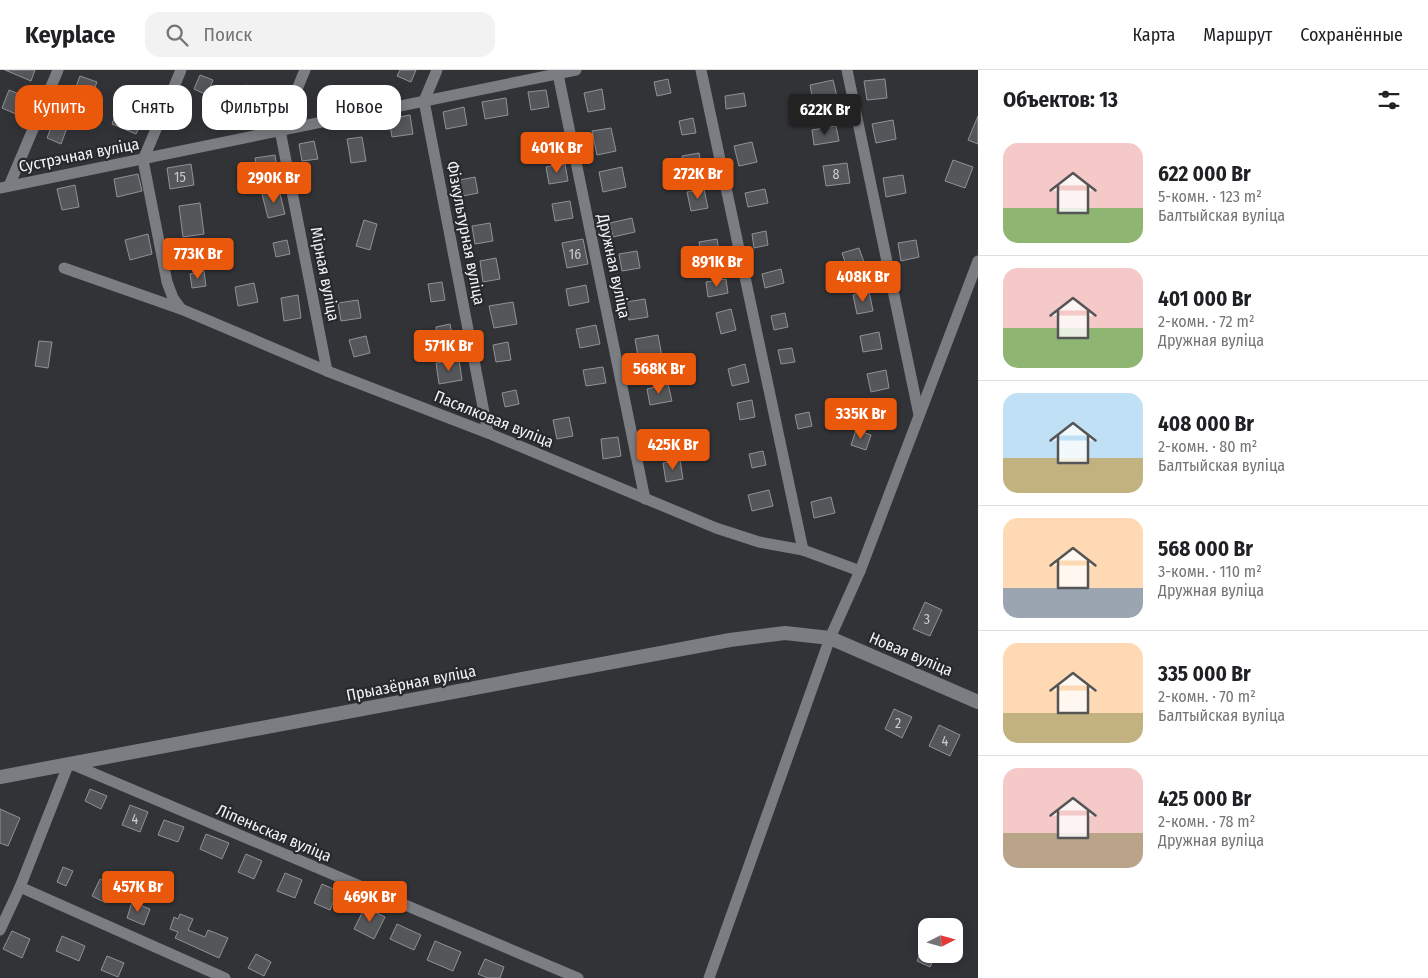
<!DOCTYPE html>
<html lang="ru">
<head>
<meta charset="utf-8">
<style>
  body { margin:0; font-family:"Fira Sans Condensed",sans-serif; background:#f2f2f2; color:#202124; height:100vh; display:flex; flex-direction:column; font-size:19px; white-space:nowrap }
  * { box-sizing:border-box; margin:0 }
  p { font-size:16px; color:#757577 }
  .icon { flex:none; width:28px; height:28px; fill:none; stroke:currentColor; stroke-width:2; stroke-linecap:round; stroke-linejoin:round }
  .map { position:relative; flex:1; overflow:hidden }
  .drawer { display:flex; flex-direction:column; background:#fff; width:450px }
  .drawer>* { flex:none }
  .guide { position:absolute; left:15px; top:15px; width:475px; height:45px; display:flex; gap:10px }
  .needle { width:32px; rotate:84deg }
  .buttons { position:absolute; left:918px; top:848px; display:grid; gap:10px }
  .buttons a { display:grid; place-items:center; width:45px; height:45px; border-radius:10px; background:#fff; box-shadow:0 2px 12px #0003; font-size:25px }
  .price { position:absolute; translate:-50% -42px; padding:0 11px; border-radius:5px; background:#ea580c; color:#fff; font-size:16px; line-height:32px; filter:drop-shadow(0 1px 2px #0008) }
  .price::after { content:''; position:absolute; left:50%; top:30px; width:15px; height:11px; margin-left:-8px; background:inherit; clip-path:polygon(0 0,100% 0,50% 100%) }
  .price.active { background:#222; color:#fff }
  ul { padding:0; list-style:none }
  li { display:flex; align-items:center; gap:15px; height:125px; padding:0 25px }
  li+li { border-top:1px solid #e0e0e0 }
  li span { display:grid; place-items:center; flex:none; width:140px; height:100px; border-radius:15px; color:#555 }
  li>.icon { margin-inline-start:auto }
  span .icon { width:60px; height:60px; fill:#fffc; stroke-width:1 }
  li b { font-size:21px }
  h2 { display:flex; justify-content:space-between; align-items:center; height:60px; padding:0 25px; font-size:21px }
  .pill { padding:0 18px; border-radius:15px; background:#fff; box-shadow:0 2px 12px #0003; font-size:18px; line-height:45px }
  .pill.active { background:#ea580c; color:#fff }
  header { display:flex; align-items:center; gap:30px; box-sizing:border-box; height:70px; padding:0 25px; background:#fff; border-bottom:1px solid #e0e0e0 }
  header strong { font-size:24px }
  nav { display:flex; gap:28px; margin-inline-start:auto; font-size:18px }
  .search { width:350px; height:45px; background:#f2f2f2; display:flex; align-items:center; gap:12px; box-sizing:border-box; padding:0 18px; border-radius:15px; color:#757577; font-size:19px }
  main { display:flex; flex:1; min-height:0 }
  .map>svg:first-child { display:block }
</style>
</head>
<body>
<header>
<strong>Keyplace</strong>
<div class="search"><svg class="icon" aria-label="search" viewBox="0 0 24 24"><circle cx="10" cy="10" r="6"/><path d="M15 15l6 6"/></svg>Поиск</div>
<nav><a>Карта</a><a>Маршрут</a><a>Сохранённые</a></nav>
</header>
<main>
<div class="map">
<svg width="978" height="908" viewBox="0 0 978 908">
  <rect width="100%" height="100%" fill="#313337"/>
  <g fill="#54565a" stroke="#8f9297">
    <path d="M5,0h30l-4,11z"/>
    <path d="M400,0h16l-5,12 -14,-6z"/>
    <path d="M200,5l13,5 -6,15 -13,-6z"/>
    <path d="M80,6l17,6 -6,16 -17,-6z"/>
    <path d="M668,9l3,14 -14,3 -3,-14z"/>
    <path d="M885,9l2,19 -20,2 -3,-19z"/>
    <path d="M833,10l5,21 -24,5 -4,-21z"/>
    <path d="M246,15l20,9 -8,18 -20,-9z"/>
    <path d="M602,19l3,20 -17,3 -4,-19z"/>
    <path d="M9,20l15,6 -8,18 -14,-6z"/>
    <path d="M546,20l3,17 -18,3 -3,-18z"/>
    <path d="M744,23l2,13 -20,3 -1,-13z"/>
    <path d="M506,28l2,17 -23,4 -3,-17z"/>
    <path d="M464,37l3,18 -21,4 -3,-17z"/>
    <path d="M118,38l25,11 -7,15 -24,-10z"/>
    <path d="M410,45l3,19 -21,3 -3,-18z"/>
    <path d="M978,46v28l-10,-4z"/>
    <path d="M693,48l3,15 -14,2 -3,-14z"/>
    <path d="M54,50l14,5 -7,19 -14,-6z"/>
    <path d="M893,50l3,19 -20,4 -4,-19z"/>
    <path d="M836,56l3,15 -25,4 -2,-15z"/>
    <path d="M611,58l5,23 -19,4 -5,-24z"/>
    <path d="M362,67l4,24 -15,2 -4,-24z"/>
    <path d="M314,71l4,18 -16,2 -3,-17z"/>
    <path d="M752,72l5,20 -18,4 -5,-20z"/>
    <path d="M699,83l3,15 -17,3 -3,-15z"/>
    <path d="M275,85l3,18 -20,3 -3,-18z"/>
    <path d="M953,90l20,7 -8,21 -20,-7z"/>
    <path d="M847,93l3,20 -24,3 -3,-20z"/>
    <path d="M191,94l3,21 -24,4 -3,-21z"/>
    <path d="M565,94l3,17 -19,3 -3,-17z"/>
    <path d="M622,97l4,20 -23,5 -4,-20z"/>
    <path d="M138,104l4,17 -25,6 -3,-18z"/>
    <path d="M903,105l3,18 -20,4 -3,-19z"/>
    <path d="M475,107l3,16 -15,3 -3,-16z"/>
    <path d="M75,115l4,22 -17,3 -5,-21z"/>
    <path d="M704,119l4,19 -17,3 -4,-19z"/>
    <path d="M765,119l3,14 -20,4 -3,-14z"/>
    <path d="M279,120l6,24 -17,4 -6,-24z"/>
    <path d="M570,131l3,17 -18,3 -3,-17z"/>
    <path d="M200,133l4,31 -21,3 -4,-31z"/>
    <path d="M632,148l3,14 -22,5 -3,-14z"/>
    <path d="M364,150l13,4 -7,26 -14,-4z"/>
    <path d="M490,153l3,18 -18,3 -3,-18z"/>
    <path d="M766,161l2,14 -14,3 -2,-14z"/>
    <path d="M148,164l4,20 -22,6 -5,-20z"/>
    <path d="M583,169l5,25 -21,4 -5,-25z"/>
    <path d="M717,169l3,17 -18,3 -3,-17z"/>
    <path d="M287,170l3,14 -14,3 -3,-14z"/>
    <path d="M916,170l3,17 -18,4 -3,-18z"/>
    <path d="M859,178l6,17 -17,6 -6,-18z"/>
    <path d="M637,181l3,17 -18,3 -3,-17z"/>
    <path d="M496,188l4,21 -17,3 -3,-21z"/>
    <path d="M781,199l3,14 -19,5 -3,-14z"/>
    <path d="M204,201l2,15 -14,2 -2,-14z"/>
    <path d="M726,209l2,14 -20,4 -2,-15z"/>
    <path d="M442,212l3,18 -14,2 -3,-18z"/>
    <path d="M254,213l4,19 -20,4 -3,-19z"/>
    <path d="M586,215l3,17 -20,4 -3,-17z"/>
    <path d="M869,221l4,20 -16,3 -4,-19z"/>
    <path d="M298,225l3,23 -17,3 -3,-23z"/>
    <path d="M645,229l3,18 -19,3 -3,-18z"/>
    <path d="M358,230l3,18 -20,3 -3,-18z"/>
    <path d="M513,232l4,22 -23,4 -5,-22z"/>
    <path d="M731,239l5,21 -15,4 -5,-21z"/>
    <path d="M785,243l3,14 -14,3 -3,-14z"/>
    <path d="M450,254l3,16 -15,2 -2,-15z"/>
    <path d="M596,255l4,19 -20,4 -4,-19z"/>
    <path d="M879,262l3,17 -19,3 -3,-16z"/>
    <path d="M658,265l4,22 -23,5 -4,-23z"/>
    <path d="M366,266l4,17 -16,4 -5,-17z"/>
    <path d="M39,271l13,1 -4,26 -13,-2z"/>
    <path d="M508,272l3,18 -15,2 -3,-17z"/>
    <path d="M792,278l3,14 -14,2 -3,-14z"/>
    <path d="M459,290l3,20 -23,4 -3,-21z"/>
    <path d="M745,294l4,18 -17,4 -4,-17z"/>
    <path d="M603,297l3,16 -20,3 -3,-16z"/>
    <path d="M886,300l3,18 -18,4 -4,-18z"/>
    <path d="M668,314l4,17 -22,4 -3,-16z"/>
    <path d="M516,320l3,14 -14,3 -3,-14z"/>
    <path d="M752,330l3,17 -15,3 -3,-17z"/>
    <path d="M809,342l3,14 -14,3 -3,-14z"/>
    <path d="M569,347l4,19 -16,3 -4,-19z"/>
    <path d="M856,360l15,5 -5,15 -15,-5z"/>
    <path d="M670,361l3,14 -14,3 -3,-14z"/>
    <path d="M618,367l3,19 -18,3 -2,-20z"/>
    <path d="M763,381l3,14 -14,3 -3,-14z"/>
    <path d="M680,390l3,19 -17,3 -3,-19z"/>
    <path d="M769,420l4,16 -21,5 -4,-16z"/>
    <path d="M831,427l4,16 -21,5 -3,-16z"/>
    <path d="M925,532l17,8 -12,26 -17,-7z"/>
    <path d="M894,639l18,8 -10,21 -17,-9z"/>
    <path d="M939,655l21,10 -10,21 -21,-10z"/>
    <path d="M90,719l17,7 -6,13 -16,-8z"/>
    <path d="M130,735l18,7 -8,20 -18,-7z"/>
    <path d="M0,739l20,9 -12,28 -8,-3z"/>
    <path d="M164,750l20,7 -6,15 -20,-7z"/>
    <path d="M206,764l23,9 -7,16 -22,-10z"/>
    <path d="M246,784l16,7 -8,18 -16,-7z"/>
    <path d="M63,797l10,4 -7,15 -9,-4z"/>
    <path d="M285,803l17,7 -7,18 -18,-7z"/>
    <path d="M100,809l15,7 -9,17 -14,-7z"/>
    <path d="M322,814l16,7 -8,19 -16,-7z"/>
    <path d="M132,832l18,7 -6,16 -17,-7z"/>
    <path d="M365,837l20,10 -11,22 -20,-10z"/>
    <path d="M180,844l13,5 -5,11 17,7 3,-7 20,8 -9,20 -44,-20 3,-6 -8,-3 4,-12 4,2z"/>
    <path d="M397,854l24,11 -7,15 -24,-11z"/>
    <path d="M12,861l18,8 -8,19 -19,-9z"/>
    <path d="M62,866l23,10 -6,15 -23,-10z"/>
    <path d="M926,870v14h10l-6,13 -13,-6z"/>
    <path d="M435,871l26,11 -8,19 -26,-11z"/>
    <path d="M256,884l15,8 -7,14 -16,-8z"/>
    <path d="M107,886l17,7 -6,14 -17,-7z"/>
    <path d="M485,889l19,8 -4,11h-12l-10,-4z"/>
  </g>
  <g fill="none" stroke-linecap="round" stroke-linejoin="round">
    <g stroke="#7b7d82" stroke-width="11">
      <path d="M181,0l-38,90 24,122 6,16 8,11"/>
      <path d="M305,0l-25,60 47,241"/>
      <path d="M437,0l-13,31 64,332"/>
      <path d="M560,0l-2,4 87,425"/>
      <path d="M701,0l102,480"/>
      <path d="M847,0l72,345"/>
      <path d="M9,116l49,-116"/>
      <path d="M0,118l576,-118"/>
      <path d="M64,198l117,41 146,62 161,62 228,95 43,14 44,8 57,21"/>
      <path d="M20,817l205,91"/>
      <path d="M0,860l20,-43 49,-124 509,215"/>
      <path d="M709,908l121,-340 30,-67 118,-310"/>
    </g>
    <path stroke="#7b7d82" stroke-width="14" d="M0,707l730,-137 55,-7 45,5 148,64"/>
  </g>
  <g text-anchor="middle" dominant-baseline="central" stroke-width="4.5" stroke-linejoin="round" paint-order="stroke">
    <g font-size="14" fill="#caccce">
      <text x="836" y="104">8</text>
      <text x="180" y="107">15</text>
      <text x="575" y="184">16</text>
      <text x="927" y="549">3</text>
      <text x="898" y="653">2</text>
      <text x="945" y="671">4</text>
      <text x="135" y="749">4</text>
    </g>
    <g font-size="16" fill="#f1f3f5" stroke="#27292d">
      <text transform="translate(79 85) rotate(-11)">Сустрэчная вуліца</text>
      <text transform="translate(466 163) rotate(79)">Фізкультурная вуліца</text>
      <text transform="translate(614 196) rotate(78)">Дружная вуліца</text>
      <text transform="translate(325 204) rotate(79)">Мірная вуліца</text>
      <text transform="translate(494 349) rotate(22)">Пасялковая вуліца</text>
      <text transform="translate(911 584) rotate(23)">Новая вуліца</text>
      <text transform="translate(411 613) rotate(-11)">Прыазёрная вуліца</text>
      <text transform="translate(274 763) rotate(23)">Ліпеньская вуліца</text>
    </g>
  </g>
</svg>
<div class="buttons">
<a><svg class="needle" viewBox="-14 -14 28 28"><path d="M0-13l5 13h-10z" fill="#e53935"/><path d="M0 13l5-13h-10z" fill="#757577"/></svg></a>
</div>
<b class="price active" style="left:825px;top:66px">622K Br</b>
<b class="price" style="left:557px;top:104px">401K Br</b>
<b class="price" style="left:698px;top:130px">272K Br</b>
<b class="price" style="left:274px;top:134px">290K Br</b>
<b class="price" style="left:198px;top:210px">773K Br</b>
<b class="price" style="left:717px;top:218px">891K Br</b>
<b class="price" style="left:863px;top:233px">408K Br</b>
<b class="price" style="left:449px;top:302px">571K Br</b>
<b class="price" style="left:659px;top:325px">568K Br</b>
<b class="price" style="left:861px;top:370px">335K Br</b>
<b class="price" style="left:673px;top:401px">425K Br</b>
<b class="price" style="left:138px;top:843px">457K Br</b>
<b class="price" style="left:370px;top:853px">469K Br</b>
<div class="guide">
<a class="pill active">Купить</a>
<a class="pill">Снять</a>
<a class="pill">Фильтры</a>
<a class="pill">Новое</a>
</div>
</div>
<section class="drawer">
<h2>Объектов: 13<svg class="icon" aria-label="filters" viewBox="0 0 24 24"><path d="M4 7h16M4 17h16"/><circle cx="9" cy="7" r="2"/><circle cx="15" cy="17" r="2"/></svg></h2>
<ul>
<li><span style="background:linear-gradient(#f6c9c9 65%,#8fb573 0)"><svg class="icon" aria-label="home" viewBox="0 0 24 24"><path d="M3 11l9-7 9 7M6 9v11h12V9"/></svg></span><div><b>622 000 Br</b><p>5-комн. · 123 m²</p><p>Балтыйская вуліца</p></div></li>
<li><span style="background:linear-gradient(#f6c9c9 60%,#8fb573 0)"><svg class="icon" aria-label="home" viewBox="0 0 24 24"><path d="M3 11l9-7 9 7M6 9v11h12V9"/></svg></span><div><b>401 000 Br</b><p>2-комн. · 72 m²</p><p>Дружная вуліца</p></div></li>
<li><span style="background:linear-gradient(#bfe0f5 65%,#c2b280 0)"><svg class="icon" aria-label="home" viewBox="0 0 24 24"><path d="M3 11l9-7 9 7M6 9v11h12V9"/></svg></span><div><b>408 000 Br</b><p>2-комн. · 80 m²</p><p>Балтыйская вуліца</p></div></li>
<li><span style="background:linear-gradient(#ffd9b3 70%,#9aa5b1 0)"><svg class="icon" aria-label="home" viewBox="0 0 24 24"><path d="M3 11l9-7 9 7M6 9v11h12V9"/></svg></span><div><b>568 000 Br</b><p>3-комн. · 110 m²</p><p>Дружная вуліца</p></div></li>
<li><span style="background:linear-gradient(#ffd9b3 70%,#c2b280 0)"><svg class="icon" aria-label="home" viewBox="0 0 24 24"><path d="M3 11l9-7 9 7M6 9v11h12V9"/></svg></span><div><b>335 000 Br</b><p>2-комн. · 70 m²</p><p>Балтыйская вуліца</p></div></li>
<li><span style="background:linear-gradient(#f6c9c9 65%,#b9a48a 0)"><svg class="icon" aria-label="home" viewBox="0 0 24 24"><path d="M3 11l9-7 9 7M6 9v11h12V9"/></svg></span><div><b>425 000 Br</b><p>2-комн. · 78 m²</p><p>Дружная вуліца</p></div></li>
</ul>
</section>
</main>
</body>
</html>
